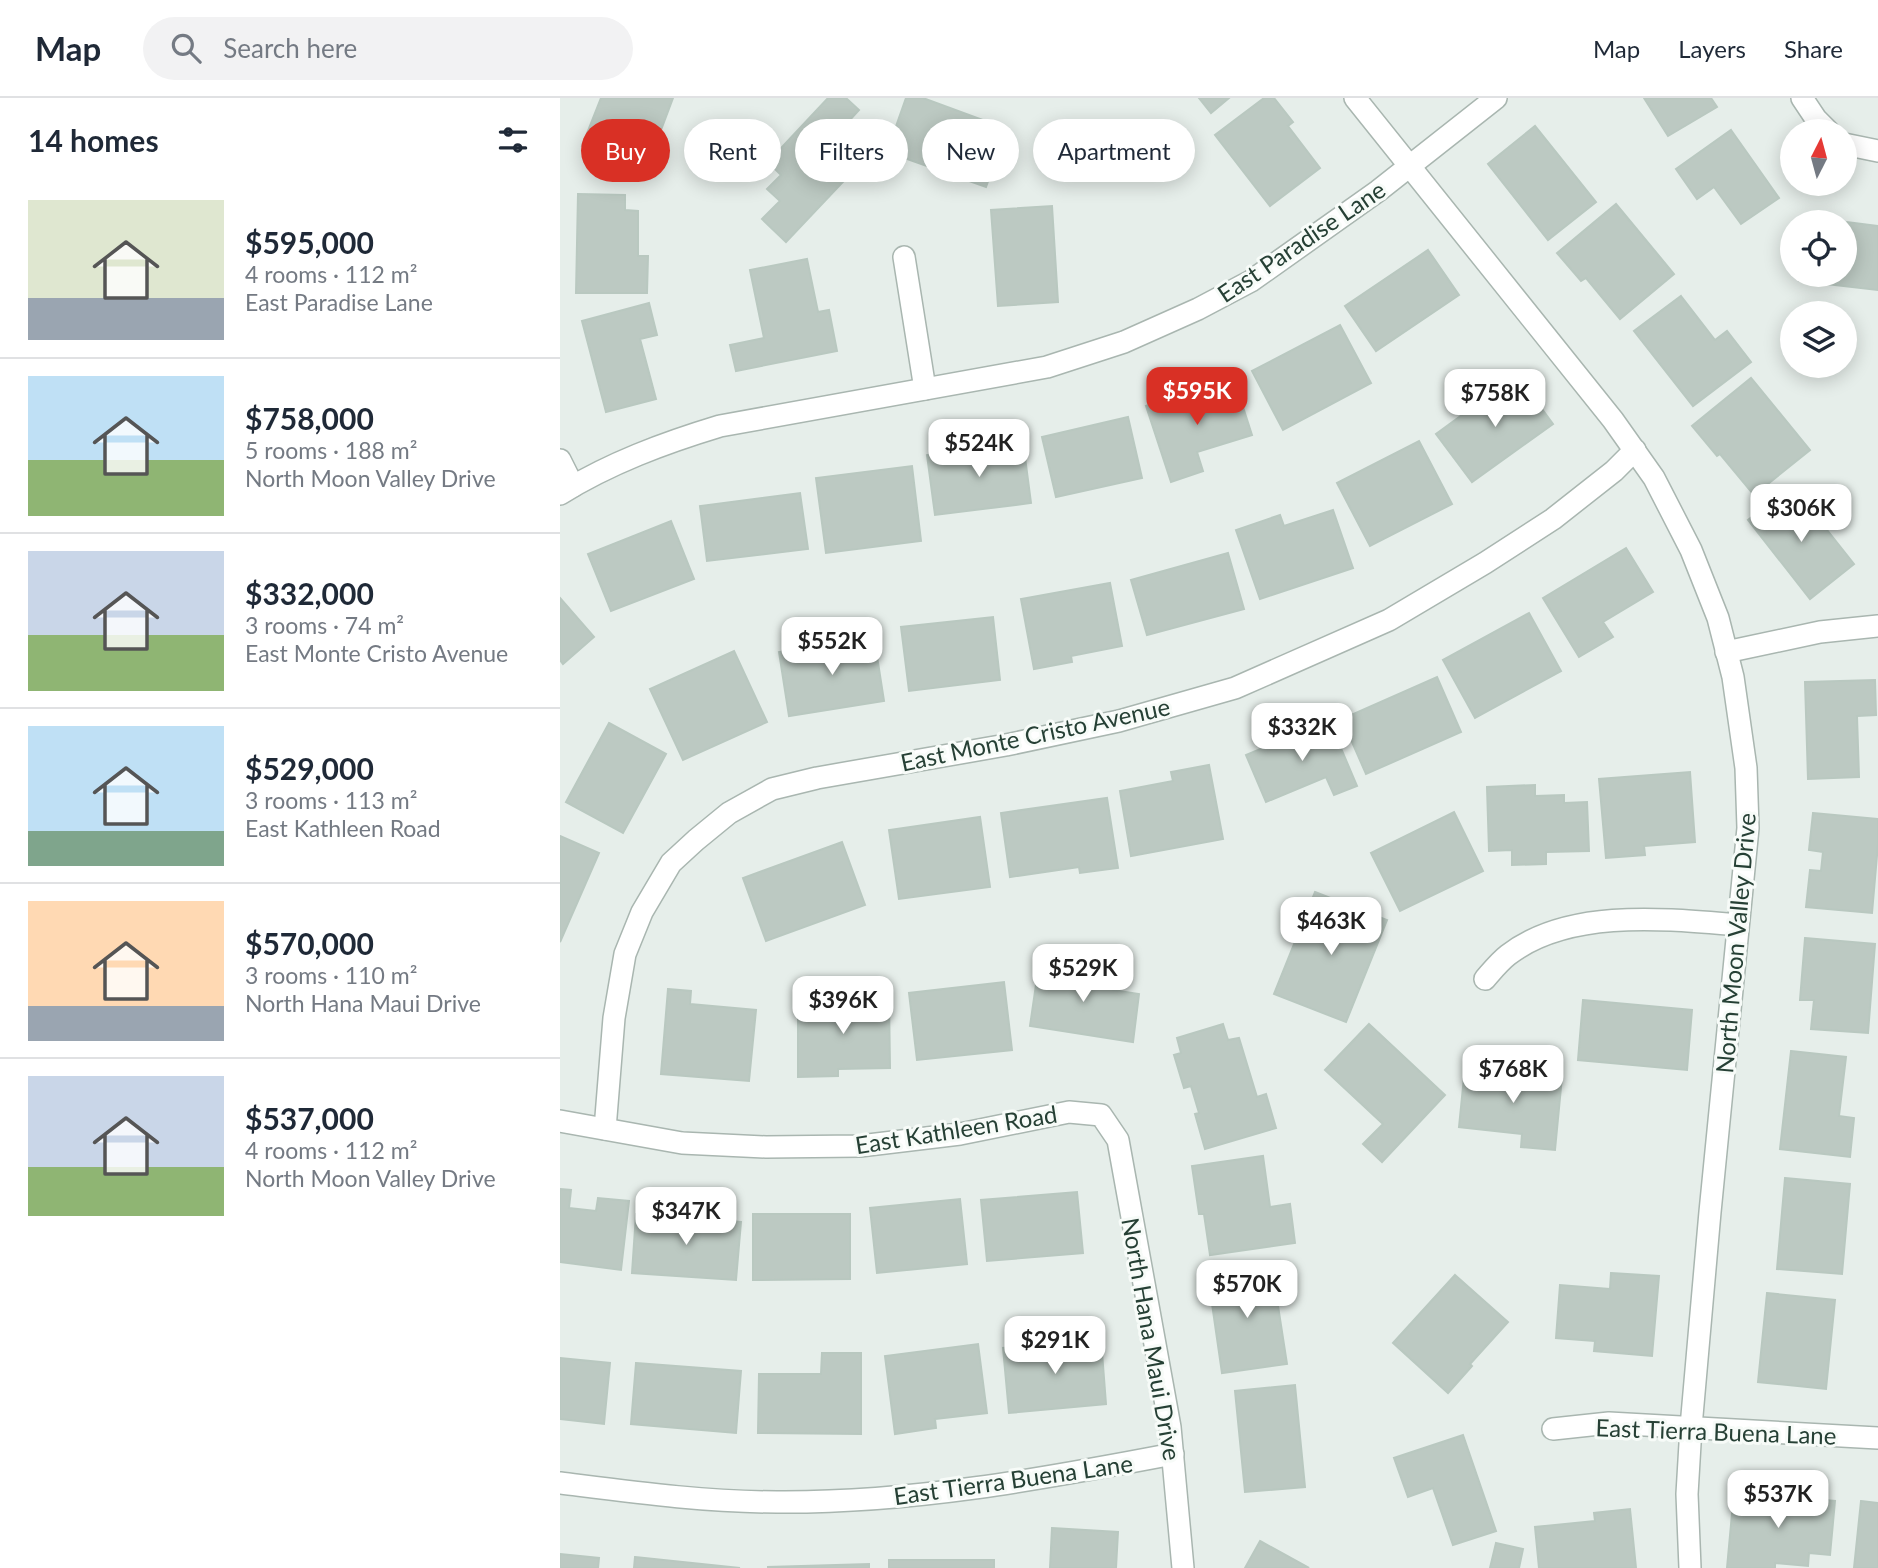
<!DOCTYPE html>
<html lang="en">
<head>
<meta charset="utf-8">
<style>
  body { margin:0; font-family:Lato,sans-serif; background:#f2f2f3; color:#1f2937; height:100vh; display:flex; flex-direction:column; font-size:26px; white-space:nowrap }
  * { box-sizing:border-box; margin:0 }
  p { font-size:23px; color:#747a83 }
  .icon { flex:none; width:38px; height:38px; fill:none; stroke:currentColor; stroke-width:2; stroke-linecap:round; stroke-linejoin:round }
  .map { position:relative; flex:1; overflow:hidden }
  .sheet { display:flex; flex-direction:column; background:#fff; width:560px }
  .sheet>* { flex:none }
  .hud { position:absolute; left:21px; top:21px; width:665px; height:63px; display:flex; gap:14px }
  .needle { width:46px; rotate:6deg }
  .buttons { position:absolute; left:1220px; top:21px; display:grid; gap:14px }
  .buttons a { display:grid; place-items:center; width:77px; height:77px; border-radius:50%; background:#fff; box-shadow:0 4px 18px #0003; font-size:35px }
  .price { position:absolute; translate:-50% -60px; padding:0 16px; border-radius:14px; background:#fff; color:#222; font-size:23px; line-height:46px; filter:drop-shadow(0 2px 4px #0008) }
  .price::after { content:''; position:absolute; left:50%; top:42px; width:21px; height:16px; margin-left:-10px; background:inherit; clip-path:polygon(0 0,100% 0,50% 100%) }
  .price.selected { background:#d93025; color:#fff }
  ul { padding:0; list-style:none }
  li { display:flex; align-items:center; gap:21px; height:175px; padding:0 28px }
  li+li { border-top:2px solid #e0e1e3 }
  li span { display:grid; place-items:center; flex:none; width:196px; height:140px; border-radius:0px; color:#555 }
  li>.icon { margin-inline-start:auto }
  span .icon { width:84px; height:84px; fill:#fffc; stroke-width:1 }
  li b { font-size:30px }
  h2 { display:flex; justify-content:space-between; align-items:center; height:84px; padding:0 28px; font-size:30px }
  .tag { padding:0 24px; border-radius:32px; background:#fff; box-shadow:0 4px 18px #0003; font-size:24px; line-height:63px }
  .tag.selected { background:#d93025; color:#fff }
  header { display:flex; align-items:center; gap:42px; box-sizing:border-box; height:98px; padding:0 35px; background:#fff; border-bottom:2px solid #e0e1e3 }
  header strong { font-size:33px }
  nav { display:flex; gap:38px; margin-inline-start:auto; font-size:24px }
  .search { width:490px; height:63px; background:#f2f2f3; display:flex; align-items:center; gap:18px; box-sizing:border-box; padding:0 24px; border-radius:38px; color:#747a83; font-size:26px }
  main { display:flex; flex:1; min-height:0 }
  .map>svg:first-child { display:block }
</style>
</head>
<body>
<header>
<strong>Map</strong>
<div class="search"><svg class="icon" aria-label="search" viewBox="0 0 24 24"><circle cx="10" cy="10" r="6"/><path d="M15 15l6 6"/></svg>Search here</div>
<nav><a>Map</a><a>Layers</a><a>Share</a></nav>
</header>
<main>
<section class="sheet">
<h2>14 homes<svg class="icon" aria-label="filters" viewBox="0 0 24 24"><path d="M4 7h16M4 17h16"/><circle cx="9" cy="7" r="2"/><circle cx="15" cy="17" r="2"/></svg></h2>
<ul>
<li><span style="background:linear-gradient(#dfe7d0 70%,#9aa5b1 0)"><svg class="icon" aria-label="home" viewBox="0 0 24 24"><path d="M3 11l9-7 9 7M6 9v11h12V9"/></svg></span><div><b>$595,000</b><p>4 rooms · 112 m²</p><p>East Paradise Lane</p></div></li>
<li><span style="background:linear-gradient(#bfe0f5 60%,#8fb573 0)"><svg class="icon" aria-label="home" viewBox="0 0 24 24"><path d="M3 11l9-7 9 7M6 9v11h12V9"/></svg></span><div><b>$758,000</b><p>5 rooms · 188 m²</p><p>North Moon Valley Drive</p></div></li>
<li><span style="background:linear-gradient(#c9d6e8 60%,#8fb573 0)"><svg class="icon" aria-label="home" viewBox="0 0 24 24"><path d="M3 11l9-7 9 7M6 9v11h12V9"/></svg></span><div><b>$332,000</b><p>3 rooms · 74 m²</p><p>East Monte Cristo Avenue</p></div></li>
<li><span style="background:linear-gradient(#bfe0f5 75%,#7fa58c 0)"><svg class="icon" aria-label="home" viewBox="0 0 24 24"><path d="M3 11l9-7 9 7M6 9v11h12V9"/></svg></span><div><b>$529,000</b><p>3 rooms · 113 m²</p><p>East Kathleen Road</p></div></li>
<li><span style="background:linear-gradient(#ffd9b3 75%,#9aa5b1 0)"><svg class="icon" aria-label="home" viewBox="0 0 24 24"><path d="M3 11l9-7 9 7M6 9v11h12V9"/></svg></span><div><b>$570,000</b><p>3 rooms · 110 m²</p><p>North Hana Maui Drive</p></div></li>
<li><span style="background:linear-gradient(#c9d6e8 65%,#8fb573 0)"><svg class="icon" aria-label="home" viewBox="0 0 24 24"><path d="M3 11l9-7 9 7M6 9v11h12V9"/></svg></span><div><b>$537,000</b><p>4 rooms · 112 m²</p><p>North Moon Valley Drive</p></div></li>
</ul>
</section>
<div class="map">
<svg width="1318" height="1470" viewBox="0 0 1318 1470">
  <rect width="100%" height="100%" fill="#e6eeea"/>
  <g fill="#bcc9c2" stroke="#b9c8c0" stroke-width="2">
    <path d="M41,0h72l-27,72 -64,-24z"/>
    <path d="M268,0h18l13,12 -12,13 27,26 -88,93 -24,-23 18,-18 -13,-12 14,-14 -13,-13z"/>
    <path d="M346,0h17l60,22 -5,13 24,9 -16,45 -99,-35z"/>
    <path d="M639,0h30l-18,15z"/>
    <path d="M704,0h10l19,24 -5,4 32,42 -50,38 -55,-71z"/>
    <path d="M1084,0h67l6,9 -49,29z"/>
    <path d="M975,28l61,76 -48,38 -60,-76z"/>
    <path d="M1171,32l48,68 -38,26 -27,-37 -17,12 -21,-30z"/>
    <path d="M18,96l47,1v15l13,1v45h10l-1,37h-71z"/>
    <path d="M1056,106l58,70 -54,45 -34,-41 -5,3 -24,-28z"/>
    <path d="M492,108l6,96 -60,4 -7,-96z"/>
    <path d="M1247,119l71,9v64l-79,-9 1,-6h44v-53h-38z"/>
    <path d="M868,152l31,45 -83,56 -31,-45z"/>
    <path d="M247,161l11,53 11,-2 8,41 -101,20 -6,-26 34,-7 -14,-68z"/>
    <path d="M1121,198l34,44 12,-9 24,31 -58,44 -59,-75z"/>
    <path d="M89,205l8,32 -17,4 16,60 -50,13 -24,-91z"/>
    <path d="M780,227l31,58 -88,47 -31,-59z"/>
    <path d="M957,277l36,49 -81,58 -36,-48z"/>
    <path d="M1191,280l59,72 -56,45 -34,-41 -3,2 -25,-30z"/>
    <path d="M675,284l17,53 -55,17 6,19 -32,11 -25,-76 31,-10 2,4z"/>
    <path d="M568,319l14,61 -86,19 -14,-60z"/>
    <path d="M859,343l33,63 -82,42 -33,-63z"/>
    <path d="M463,344l8,61 -96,12 -8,-60z"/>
    <path d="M352,368l9,75 -95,12 -10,-75z"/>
    <path d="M1225,393l17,21 6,-6 46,58 -44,35 -62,-79z"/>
    <path d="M240,395l8,56 -101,12 -7,-55z"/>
    <path d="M773,412l20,58 -93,31 -24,-69 44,-15 4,11z"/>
    <path d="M111,423l23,58 -83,32 -23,-57z"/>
    <path d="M1066,450l27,44 -50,30 10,15 -34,20 -36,-59z"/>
    <path d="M668,455l16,56 -97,26 -16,-55z"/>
    <path d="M550,485l12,63 -51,10 1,6 -38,7 -13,-70z"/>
    <path d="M0,500l34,39 -31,27 -3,-4z"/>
    <path d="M969,515l32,58 -86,47 -32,-58z"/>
    <path d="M433,519l7,63 -91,11 -8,-64z"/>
    <path d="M314,539l10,64 -95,15 -10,-64z"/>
    <path d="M174,553l33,71 -84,38 -33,-71z"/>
    <path d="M877,579l24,55 -95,42 -24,-55z"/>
    <path d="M1315,582l1,35 -19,1 2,61 -51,2 -3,-97z"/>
    <path d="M769,622l28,66 -23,9 -8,-18 -60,25 -20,-47z"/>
    <path d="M49,625l57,31 -43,79 -57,-31z"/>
    <path d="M649,667l14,74 -92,17 -11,-65 53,-10 -2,-9z"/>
    <path d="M1130,674l5,70 -51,4 1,9 -39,3 -7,-79z"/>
    <path d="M975,687v11l29,-1v8l23,-1 2,49 -43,1v12l-34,1v-15l-23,1 -2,-64z"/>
    <path d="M547,700l11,70 -38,5 -1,-6 -69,10 -9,-64z"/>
    <path d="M894,714l29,59 -83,40 -29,-58z"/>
    <path d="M1253,715l65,6v25l-6,69 -66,-6 4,-37 11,1 2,-19 -14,-2z"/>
    <path d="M420,719l10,70 -91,12 -10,-69z"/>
    <path d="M0,738l39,17 -39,89z"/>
    <path d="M282,744l23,63 -99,36 -23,-63z"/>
    <path d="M755,794l72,28 -41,102 -72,-28z"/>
    <path d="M1245,840l70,6 -7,89 -57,-4 3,-29h-14z"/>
    <path d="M479,866l77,11 -3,15 26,4 -6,48 -103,-16z"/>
    <path d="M444,884l8,68 -95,10 -8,-67z"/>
    <path d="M108,891l23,2 -1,13 66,6 -7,71 -88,-7z"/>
    <path d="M329,901l1,69 -52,1v7l-40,1v-77z"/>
    <path d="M1023,902l109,10 -5,60 -109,-10z"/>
    <path d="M663,926l5,16 11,-2 18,59 9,-3 10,34 -71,21 -10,-35 4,-1 -8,-27 -7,2 -10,-33 7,-2 -4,-15z"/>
    <path d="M809,926l76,71 -63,67 -19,-18 20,-20 -58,-54z"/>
    <path d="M1231,953l55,6 -7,59 15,2 -4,39 -70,-8z"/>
    <path d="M905,969l97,10 -7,73 -34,-3 1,-13 -63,-7z"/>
    <path d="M703,1058l7,51 20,-3 5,39 -85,12 -6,-41h-5l-7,-48z"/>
    <path d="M1225,1080l65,6 -8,90 -65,-5z"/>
    <path d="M0,1091l11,1 -2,18 27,3 2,-13 31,3 -8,69 -61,-8z"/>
    <path d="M517,1094l6,61 -96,8 -6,-61z"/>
    <path d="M400,1101l7,65 -90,9 -7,-65z"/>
    <path d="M76,1116l105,8 -5,58 -104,-7z"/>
    <path d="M193,1116h97v65l-97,1z"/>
    <path d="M712,1169l15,97 -65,9 -14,-97z"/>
    <path d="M1051,1175l48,3 -7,80 -58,-5 1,-10 -39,-3 4,-53 50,4z"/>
    <path d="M895,1177l53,47 -38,42 2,2 -24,27 -55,-50z"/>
    <path d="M1207,1195l68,7 -9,89 -68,-7z"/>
    <path d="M541,1241l5,65 -97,9 -6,-65z"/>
    <path d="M418,1246l9,69 -52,6 1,9 -41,6 -10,-78z"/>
    <path d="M262,1255h39v81l-103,-1 1,-59h62z"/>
    <path d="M0,1260l50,5 -6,61 -44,-5z"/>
    <path d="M76,1265l105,8 -5,62 -105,-9z"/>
    <path d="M735,1287l10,102 -60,5 -10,-101z"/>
    <path d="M903,1337l33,96 -43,14 -20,-57 -25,9 -14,-39z"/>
    <path d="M1174,1394l101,9 -5,54 -21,-2 -1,13 -33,-3v5h-48z"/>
    <path d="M1301,1403l17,2v65h-24z"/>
    <path d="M1070,1411l6,59h-97l-4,-41 60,-6 -1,-8z"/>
    <path d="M492,1430l66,4 -2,36h-66z"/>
    <path d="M700,1443l49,27h-64z"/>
    <path d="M936,1445l27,6 -4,19h-29z"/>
    <path d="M0,1456l39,4 -1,10h-38z"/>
    <path d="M75,1459l105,11h-106z"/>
    <rect x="329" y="1462" width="105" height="8"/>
    <path d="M309,1466v4h-101v-1z"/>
  </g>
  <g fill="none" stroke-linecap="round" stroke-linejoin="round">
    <defs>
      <g id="minor">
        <path d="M795,0l258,322 41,58 37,72 27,68 15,59 13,91 2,60 -38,384 -19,215 -4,67 3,74"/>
        <path d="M1242,0l14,21 12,12"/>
        <path d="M1284,46l34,7"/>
        <path d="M344,159l21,132"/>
        <path d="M0,362l13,26"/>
        <path d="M0,396c50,-31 104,-51 160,-68l327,-59 77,-25 74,-33 53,-28 127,-90 118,-93"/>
        <path d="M1166,554l94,-20 58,-6"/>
        <path d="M925,881c7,-8 14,-17 23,-24 61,-47 158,-36 230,-30"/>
        <path d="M0,1023l122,22 84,4 94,-1 100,-12 109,-22 32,3 17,25 52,287 13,141"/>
        <path d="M45,1031l9,-111 11,-64 17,-42 29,-49 25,-23 33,-27 43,-24 45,-11 189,-33 113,-24 116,-33 154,-68 96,-57 68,-44 61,-48 21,-21"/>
        <path d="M993,1331l56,-6 269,15"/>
        <path d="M0,1385c72,9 144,19 217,19 134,1 265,-23 396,-48"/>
      </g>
    </defs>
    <use href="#minor" stroke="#a9b6b0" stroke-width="24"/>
    <use href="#minor" stroke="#fff" stroke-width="21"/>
  </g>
  <g text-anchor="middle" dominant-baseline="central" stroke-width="6" stroke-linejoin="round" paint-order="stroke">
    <g font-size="24" fill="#264035" stroke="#f7fbf8">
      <text transform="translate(741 143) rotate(-34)">East Paradise Lane</text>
      <text transform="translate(475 636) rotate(-12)">East Monte Cristo Avenue</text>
      <text transform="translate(1175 845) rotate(-85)">North Moon Valley Drive</text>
      <text transform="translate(396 1031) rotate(-9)">East Kathleen Road</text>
      <text transform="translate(592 1241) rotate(80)">North Hana Maui Drive</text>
      <text transform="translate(1156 1333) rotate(2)">East Tierra Buena Lane</text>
      <text transform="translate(453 1381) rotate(-8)">East Tierra Buena Lane</text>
    </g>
  </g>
</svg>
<div class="buttons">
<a><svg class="needle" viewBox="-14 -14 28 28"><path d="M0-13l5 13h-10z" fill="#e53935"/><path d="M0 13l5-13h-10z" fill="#747a83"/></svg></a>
<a><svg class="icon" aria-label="locate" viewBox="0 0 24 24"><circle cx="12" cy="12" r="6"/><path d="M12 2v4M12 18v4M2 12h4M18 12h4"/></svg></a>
<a><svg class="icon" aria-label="layers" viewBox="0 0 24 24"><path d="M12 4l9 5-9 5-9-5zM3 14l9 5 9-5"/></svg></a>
</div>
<b class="price selected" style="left:637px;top:329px">$595K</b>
<b class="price" style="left:935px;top:331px">$758K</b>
<b class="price" style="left:419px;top:381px">$524K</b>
<b class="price" style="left:1241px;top:446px">$306K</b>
<b class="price" style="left:272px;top:579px">$552K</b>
<b class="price" style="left:742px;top:665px">$332K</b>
<b class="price" style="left:771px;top:859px">$463K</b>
<b class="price" style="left:523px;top:906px">$529K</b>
<b class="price" style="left:283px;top:938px">$396K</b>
<b class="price" style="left:953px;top:1007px">$768K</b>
<b class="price" style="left:126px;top:1149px">$347K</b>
<b class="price" style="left:687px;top:1222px">$570K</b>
<b class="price" style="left:495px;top:1278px">$291K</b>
<b class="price" style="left:1218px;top:1432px">$537K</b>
<div class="hud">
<a class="tag selected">Buy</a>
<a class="tag">Rent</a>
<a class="tag">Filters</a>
<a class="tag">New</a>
<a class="tag">Apartment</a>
</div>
</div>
</main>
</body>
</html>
